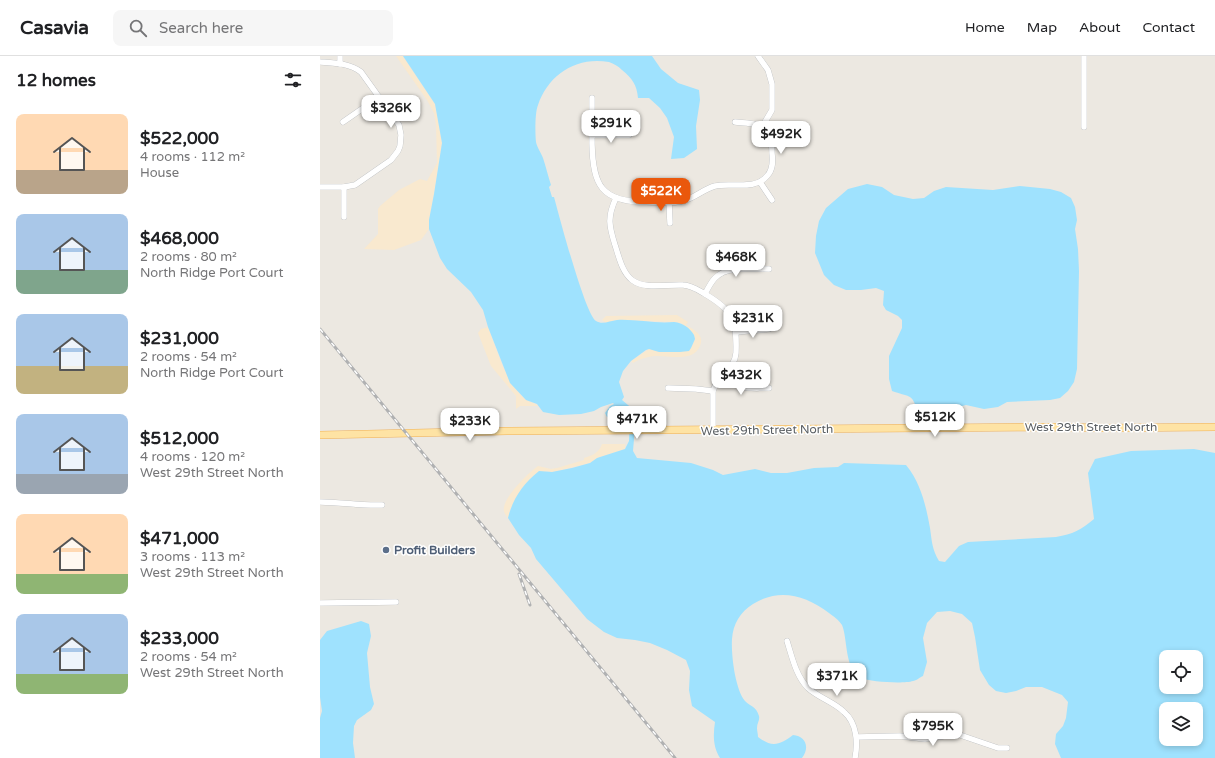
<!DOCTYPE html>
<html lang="en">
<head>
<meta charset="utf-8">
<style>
  body { margin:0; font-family:"Varela Round",sans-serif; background:#f6f6f6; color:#202124; height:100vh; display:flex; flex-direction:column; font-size:15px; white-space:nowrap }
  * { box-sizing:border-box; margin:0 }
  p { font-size:13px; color:#757577 }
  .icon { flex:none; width:22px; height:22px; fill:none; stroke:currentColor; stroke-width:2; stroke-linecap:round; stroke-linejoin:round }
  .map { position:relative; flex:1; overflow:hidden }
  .sheet { display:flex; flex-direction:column; background:#fff; width:320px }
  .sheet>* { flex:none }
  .fabs { position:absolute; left:839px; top:594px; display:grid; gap:8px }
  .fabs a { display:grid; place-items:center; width:44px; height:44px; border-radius:8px; background:#fff; box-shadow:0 2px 6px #0003; font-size:20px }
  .price { position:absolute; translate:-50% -34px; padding:0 9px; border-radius:8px; background:#fff; color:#222; font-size:13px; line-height:26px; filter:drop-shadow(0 1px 2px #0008) }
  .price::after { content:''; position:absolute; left:50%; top:24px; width:12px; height:9px; margin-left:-6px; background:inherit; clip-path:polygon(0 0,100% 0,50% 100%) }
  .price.on { background:#ea580c; color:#fff }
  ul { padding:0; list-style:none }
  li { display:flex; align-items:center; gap:12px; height:100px; padding:0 16px }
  li span { display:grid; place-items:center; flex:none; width:112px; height:80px; border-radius:8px; color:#555 }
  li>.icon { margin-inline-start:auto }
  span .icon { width:48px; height:48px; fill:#fffc; stroke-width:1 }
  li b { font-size:17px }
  h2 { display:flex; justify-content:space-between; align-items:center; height:48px; padding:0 16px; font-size:17px }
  header { display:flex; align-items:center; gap:24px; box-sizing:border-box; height:56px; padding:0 20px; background:#fff; border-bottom:1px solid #e0e0e0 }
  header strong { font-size:19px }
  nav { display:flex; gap:22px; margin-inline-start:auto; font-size:14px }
  .search { width:280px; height:36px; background:#f6f6f6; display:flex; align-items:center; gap:10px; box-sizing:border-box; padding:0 14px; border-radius:8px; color:#757577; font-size:15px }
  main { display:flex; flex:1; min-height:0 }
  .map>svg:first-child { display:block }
</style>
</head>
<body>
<header>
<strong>Casavia</strong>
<div class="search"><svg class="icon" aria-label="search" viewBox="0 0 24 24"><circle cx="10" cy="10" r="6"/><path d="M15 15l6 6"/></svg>Search here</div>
<nav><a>Home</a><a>Map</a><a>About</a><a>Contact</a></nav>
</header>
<main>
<section class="sheet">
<h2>12 homes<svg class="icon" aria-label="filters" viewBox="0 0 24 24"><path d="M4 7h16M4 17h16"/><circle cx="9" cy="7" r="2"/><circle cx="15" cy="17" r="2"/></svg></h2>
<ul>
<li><span style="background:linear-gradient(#ffd9b3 70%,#b9a48a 0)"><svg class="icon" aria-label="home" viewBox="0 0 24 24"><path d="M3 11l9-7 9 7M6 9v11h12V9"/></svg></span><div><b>$522,000</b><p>4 rooms · 112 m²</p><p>House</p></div></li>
<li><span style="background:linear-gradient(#a9c7e8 70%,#7fa58c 0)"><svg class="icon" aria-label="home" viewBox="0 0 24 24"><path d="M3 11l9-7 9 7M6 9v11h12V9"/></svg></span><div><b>$468,000</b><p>2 rooms · 80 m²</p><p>North Ridge Port Court</p></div></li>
<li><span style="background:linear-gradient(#a9c7e8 65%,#c2b280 0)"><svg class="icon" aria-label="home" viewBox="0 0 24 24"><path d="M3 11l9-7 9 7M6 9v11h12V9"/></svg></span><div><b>$231,000</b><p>2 rooms · 54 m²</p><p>North Ridge Port Court</p></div></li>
<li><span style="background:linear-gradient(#a9c7e8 75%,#9aa5b1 0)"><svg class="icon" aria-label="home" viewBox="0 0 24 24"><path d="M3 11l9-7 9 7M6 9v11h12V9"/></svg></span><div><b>$512,000</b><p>4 rooms · 120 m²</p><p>West 29th Street North</p></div></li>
<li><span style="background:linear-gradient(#ffd9b3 75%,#8fb573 0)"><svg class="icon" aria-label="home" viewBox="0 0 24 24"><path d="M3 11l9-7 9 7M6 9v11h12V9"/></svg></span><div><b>$471,000</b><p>3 rooms · 113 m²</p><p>West 29th Street North</p></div></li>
<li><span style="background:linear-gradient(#a9c7e8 75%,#8fb573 0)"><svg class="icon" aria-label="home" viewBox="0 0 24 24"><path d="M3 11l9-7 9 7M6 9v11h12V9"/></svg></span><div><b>$233,000</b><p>2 rooms · 54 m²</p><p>West 29th Street North</p></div></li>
</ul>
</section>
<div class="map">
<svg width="895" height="702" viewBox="0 0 895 702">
  <rect width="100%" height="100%" fill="#ece8e1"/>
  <g fill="#f9e9cf">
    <path d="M76,0h7l32,48 7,39 -8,51 -5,26v9l-8,11 -27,10 -30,-1 14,-15v-25l2,-3 19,-16 21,-11 7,2 10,-18 -1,-38 -2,-12 -7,-13z"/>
    <path d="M357,259l11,7 -2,3c8,5 19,10 14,21 -7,17 -32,9 -46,10 -8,1 -14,3 -21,7l-2,-2 18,-12 42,-1 4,-9 -1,-4 -13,-12 -6,-1 -59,-2 -10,3 -4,-3 4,-4z"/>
    <path d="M168,271c10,25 16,53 37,72 3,3 9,3 13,7h-18l-4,3v-13l-25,-30 -13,-33 3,-4z"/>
    <path d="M282,388h23v5l-28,9 -7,5 -38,9 -6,-1 -36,38 -2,9c-3,-4 -5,-6 -4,-11 2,-12 24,-34 34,-41l13,3 6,-1 27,-8v-2c9,-3 15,-5 18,-14z"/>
  </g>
  <g fill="#9fe2fe" fill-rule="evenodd">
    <path d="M83,0h249l9,13 17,14 21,7 1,10 -4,26 1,23 -13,9 -13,1 3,-22 -7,-19 -7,-10 -11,-10h-11c-1,-13 -6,-20 -16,-28 -4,-4 -8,-6 -13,-8 -33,-6 -61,13 -71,43 -3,7 -3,28 -2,37 1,5 5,11 7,16 3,9 5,18 8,27l-2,2 3,10h2c5,18 31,117 42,124 6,4 14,0 21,-1 19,-1 39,4 57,2 9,1 16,6 20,13l1,4 -4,9 -2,3 -9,1h-21l-10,-3 -3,1 -15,11 -8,10 -4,11 5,15 -2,3 12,10v29l-1,12 4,7 54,5 22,7 10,5 32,-6 16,4h16l27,-5 24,-1 6,-4 62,2c15,18 20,41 24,63 2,14 2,21 9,33l6,1 14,-16 9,-4 88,-5c17,-3 25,-7 38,-18l-6,-46 7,-14 36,-8 63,-2 21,4v305h-154l-6,-14 1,-10 7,-8 3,-8 2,-16 -6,-7 -20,-8h-16l-10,4 -10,2 -10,-2 -7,-6 -9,-15 -5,-33 -3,-14 -10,-9 -12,-3 -13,1 -10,11 -4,15 4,24 -4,14c-3,1 -7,5 -10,5 -9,3 -43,1 -52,-3 -17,-9 -13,-39 -19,-53 -3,-5 -9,-9 -13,-12 -24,-18 -50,-25 -76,-9 -13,8 -20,20 -21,35 -1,15 3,50 13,62 6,6 11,5 14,15 1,4 -2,7 -2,12 0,3 1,6 1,9 14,11 22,8 35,-2 13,1 17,13 9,23h-82c-7,-11 -7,-23 -5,-36l-23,-16 -3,-16 1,-19 -4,-11 -19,-10 -17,-7 -15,-3 -18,-2 -13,-6 -17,-13 -51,-60 -5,-11 -12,-13 -11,-17c5,-20 15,-34 31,-47l13,1 20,-4 18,-5 7,-5 28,-9 4,-8 1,-29 -3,2 -5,-3c-4,6 -9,7 -15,6l-2,-4 5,-7 4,-2 -1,-1 -12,4 -7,4 -13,3 -22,1 -16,-3 -6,-8 -11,-4 -16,-17 -22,-56 -5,-17 -12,-18 -24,-23 -7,-11 -11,-29v-9l5,-26 8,-51 -7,-39zM846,601h30v30h-30zM846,653h30v30h-30z"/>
    <path d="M547,128l15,3 12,8 19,4 11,-1 10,-7 12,-4 47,3 27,-4 30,3 11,3 10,6 4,9 2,13 -2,9 3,20 1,22 -2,98 -3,13 -6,9 -8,7 -10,2 -43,2 -9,5 -14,2 -18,-4 -12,3h-20l-17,3c-4,-18 -9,-14 -25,-20l-3,-12v-23l13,-28v-8l-4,-4 -12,-6 -3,-5 1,-14 -8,-3 -15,2h-15l-12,-5 -10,-10 -9,-22 1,-17 3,-15 7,-13 22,-19z"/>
    <path d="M41,565l8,3 2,12 -4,17 3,34 4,17 -3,6 -14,10 -3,6 -1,17 2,15h-35v-40l2,-7 -2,-14v-57l7,-9z"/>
  </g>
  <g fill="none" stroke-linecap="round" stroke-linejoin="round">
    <defs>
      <g id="minor">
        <path d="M20,0v8"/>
        <path d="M438,0l10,14 4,14v26l-10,17"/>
        <path d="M764,0v71"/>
        <path d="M0,6c14,1 29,1 41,10l38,53 2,10 -1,11 -2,5 -7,9 -36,25 -11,2h-24"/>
        <path d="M272,42c0,15 0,31 0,46 1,41 9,58 54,58 12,0 25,2 36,-1 12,-2 21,-12 33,-15 16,-4 40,5 52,-10 6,-6 6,-14 5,-23 0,-29 -12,-29 -37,-31"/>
        <path d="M23,66l36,-25"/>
        <path d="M272,79h37"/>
        <path d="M440,126l12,18"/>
        <path d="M24,131v30"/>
        <path d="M296,142c-9,19 -7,28 -1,47 4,12 7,27 17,35 13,10 35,4 51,5 8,0 15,5 22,9 29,17 32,26 31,59 -1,16 -19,23 -23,38v39"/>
        <path d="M349,146l1,21"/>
        <path d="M407,193l4,21"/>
        <path d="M385,238c3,-6 6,-12 10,-16 13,-13 37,-9 54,-9"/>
        <path d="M416,276l33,-3"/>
        <path d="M404,317c19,18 20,15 45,15"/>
        <path d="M348,332l28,1 17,2"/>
        <path d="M0,446c21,0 41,4 62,3"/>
        <path d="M0,547l76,-1"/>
        <path d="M467,585c5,16 9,35 21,47 11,10 26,14 36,24 13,11 14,31 11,46"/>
        <path d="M537,681l43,-1 25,3 25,-4h10l38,13h9"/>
      </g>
      <path id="major" d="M0,379l187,-4 554,-4 44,1 110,-1"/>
    </defs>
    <use href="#minor" stroke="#b2b5b8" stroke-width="6"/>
    <use href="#major" stroke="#efb057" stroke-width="8"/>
    <use href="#minor" stroke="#fff" stroke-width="5.5"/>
    <use href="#major" stroke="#fee3a4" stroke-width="7"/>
    <defs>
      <g id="rail">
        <path d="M0,273l355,429"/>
        <path d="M199,518l11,31"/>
      </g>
    </defs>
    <use href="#rail" stroke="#b0b1b2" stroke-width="3"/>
    <use href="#rail" stroke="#fff" stroke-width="1.5" stroke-dasharray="4.5" stroke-linecap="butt"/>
  </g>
  <circle fill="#5c6f8a" stroke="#fff" stroke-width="1.5" cx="66" cy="494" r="4"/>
  <g text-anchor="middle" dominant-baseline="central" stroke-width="3" stroke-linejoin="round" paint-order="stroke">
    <g font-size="12" fill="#595e62" stroke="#fff">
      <text x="771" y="371">West 29th Street North</text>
      <text transform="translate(447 374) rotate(-1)">West 29th Street North</text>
    </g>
    <g font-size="12" font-weight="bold" fill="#4e5e75" stroke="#fff" text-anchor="start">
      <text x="74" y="494">Profit Builders</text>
    </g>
  </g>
</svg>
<div class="fabs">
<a><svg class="icon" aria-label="locate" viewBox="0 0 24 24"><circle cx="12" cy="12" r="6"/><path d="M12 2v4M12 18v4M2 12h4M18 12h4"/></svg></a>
<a><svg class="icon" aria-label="layers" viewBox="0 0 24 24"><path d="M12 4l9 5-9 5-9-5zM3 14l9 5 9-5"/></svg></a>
</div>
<b class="price" style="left:71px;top:73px">$326K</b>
<b class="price" style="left:291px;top:88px">$291K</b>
<b class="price" style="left:461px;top:99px">$492K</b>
<b class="price on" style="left:341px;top:156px">$522K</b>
<b class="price" style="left:416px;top:222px">$468K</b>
<b class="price" style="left:433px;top:283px">$231K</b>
<b class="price" style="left:421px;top:340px">$432K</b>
<b class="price" style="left:615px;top:382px">$512K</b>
<b class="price" style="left:317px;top:384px">$471K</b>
<b class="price" style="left:150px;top:386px">$233K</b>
<b class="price" style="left:517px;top:641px">$371K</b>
<b class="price" style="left:613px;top:691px">$795K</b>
</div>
</main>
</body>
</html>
